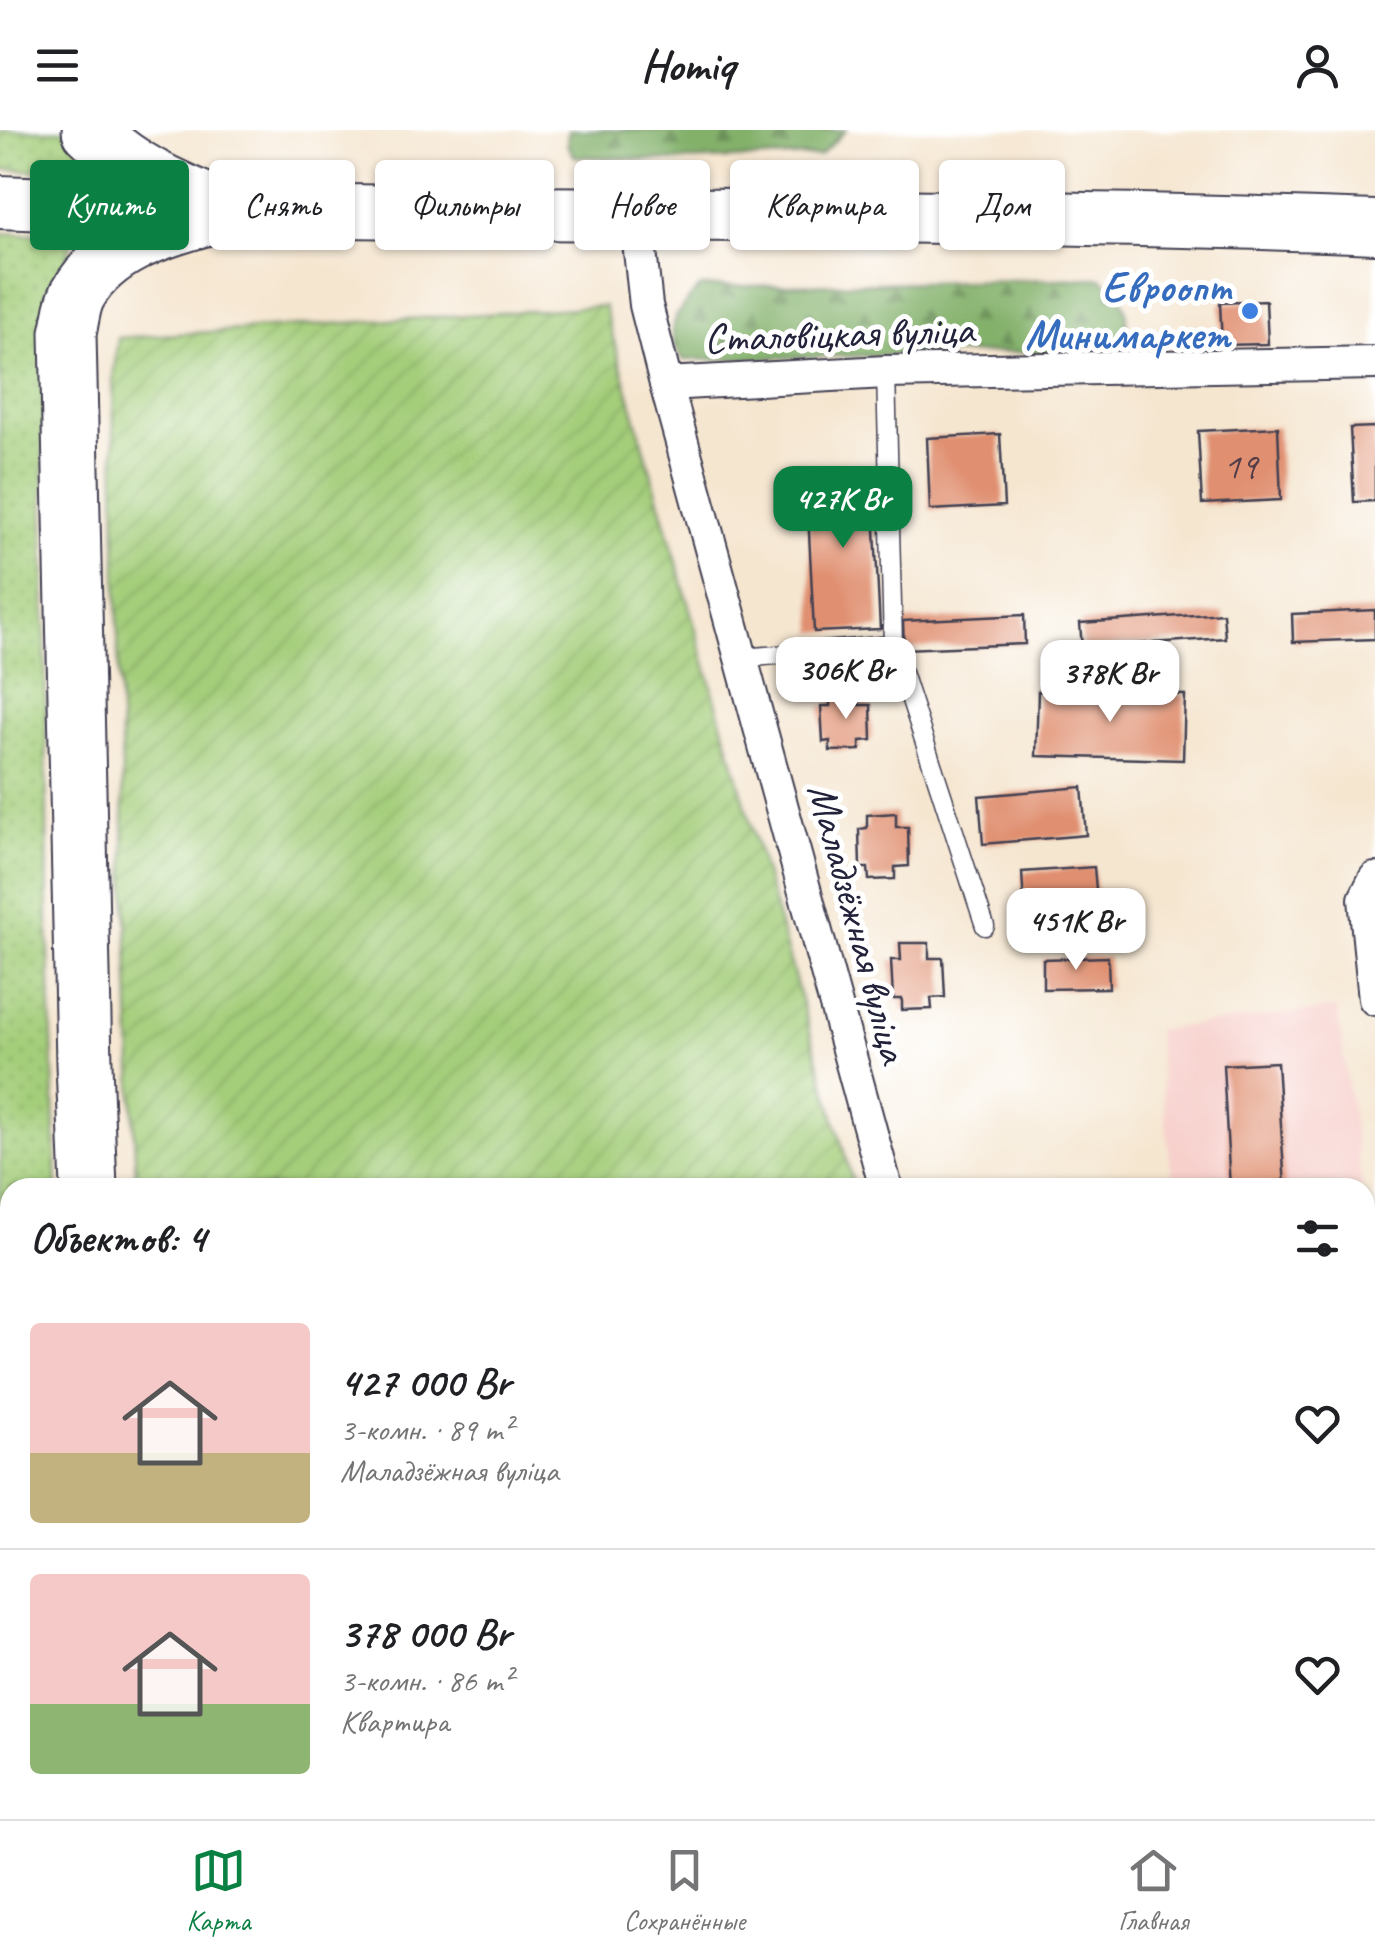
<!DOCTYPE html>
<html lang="ru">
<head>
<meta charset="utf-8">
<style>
  body { margin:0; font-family:Caveat,sans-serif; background:#f6f6f6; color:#202124; height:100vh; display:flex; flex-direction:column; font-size:38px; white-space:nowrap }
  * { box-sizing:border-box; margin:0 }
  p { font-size:32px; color:#757577 }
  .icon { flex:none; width:55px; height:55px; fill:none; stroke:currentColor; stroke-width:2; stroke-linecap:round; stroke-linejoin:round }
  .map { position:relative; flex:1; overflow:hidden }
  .side { position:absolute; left:0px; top:1048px; width:1375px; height:642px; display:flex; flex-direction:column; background:#fff; border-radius:30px 30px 0 0; box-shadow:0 2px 8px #0004 }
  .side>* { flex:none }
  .top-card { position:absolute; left:30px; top:30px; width:1315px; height:90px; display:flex; gap:20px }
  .price { position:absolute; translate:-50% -85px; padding:0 22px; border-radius:20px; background:#fff; color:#222; font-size:32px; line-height:65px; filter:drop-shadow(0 2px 5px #0008) }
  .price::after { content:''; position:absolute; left:50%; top:60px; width:30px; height:22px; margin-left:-15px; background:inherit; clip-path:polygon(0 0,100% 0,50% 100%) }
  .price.on { background:#0b8043; color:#fff }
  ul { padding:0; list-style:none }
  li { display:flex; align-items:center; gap:30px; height:250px; padding:0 30px }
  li+li { border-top:2px solid #e0e0e0 }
  li span { display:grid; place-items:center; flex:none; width:280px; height:200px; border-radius:10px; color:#555 }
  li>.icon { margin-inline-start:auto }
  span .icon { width:120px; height:120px; fill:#fffc; stroke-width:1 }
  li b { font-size:42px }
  h2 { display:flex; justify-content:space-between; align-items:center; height:120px; padding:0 30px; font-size:42px }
  .chip { padding:0 35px; border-radius:10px; background:#fff; box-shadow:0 2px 8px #0004; font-size:35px; line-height:90px }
  .chip.on { background:#0b8043; color:#fff }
  header { display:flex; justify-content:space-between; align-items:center; height:130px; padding:0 30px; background:#fff; font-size:45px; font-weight:600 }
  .dock { display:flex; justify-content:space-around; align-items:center; height:140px; border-top:2px solid #e0e0e0; background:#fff; font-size:28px; color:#757577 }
  .dock a { display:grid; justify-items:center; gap:5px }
  .dock .on { color:#0b8043 }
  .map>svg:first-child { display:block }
</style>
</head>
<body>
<header><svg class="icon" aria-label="menu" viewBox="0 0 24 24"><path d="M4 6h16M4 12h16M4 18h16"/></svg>Homiq<svg class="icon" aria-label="person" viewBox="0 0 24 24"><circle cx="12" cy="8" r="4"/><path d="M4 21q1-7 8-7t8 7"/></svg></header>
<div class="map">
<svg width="1375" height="1689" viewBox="0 0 1375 1689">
  <defs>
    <pattern id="grass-dots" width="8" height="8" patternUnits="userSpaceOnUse" patternTransform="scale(2.5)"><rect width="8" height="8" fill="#a4ce7a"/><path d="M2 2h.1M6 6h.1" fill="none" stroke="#8db16a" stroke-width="1.8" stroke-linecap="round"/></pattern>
    <pattern id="forest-firs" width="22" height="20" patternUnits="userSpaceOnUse" patternTransform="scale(2.5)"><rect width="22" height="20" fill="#83b16a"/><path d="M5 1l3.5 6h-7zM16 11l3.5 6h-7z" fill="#6b9058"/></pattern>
    <pattern id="garden-furrows" width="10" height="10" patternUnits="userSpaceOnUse" patternTransform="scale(2.5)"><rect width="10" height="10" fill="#a4ce7a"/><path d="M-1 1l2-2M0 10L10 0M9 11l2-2" fill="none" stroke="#8db16a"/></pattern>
  </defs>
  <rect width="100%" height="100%" fill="#fff"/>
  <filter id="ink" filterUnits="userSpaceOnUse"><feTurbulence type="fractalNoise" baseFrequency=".01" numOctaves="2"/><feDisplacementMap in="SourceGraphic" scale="20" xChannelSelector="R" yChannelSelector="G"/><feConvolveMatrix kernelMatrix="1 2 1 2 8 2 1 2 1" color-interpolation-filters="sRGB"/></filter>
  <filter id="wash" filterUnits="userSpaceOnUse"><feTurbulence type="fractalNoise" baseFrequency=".0048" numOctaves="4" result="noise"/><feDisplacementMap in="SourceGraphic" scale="40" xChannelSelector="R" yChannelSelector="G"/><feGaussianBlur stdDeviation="2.25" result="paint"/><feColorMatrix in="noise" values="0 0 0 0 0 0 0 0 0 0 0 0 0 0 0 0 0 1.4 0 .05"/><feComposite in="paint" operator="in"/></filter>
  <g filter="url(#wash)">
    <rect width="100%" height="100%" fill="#f5e6d0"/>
    <path fill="#f7d0cc" d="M1337,878l25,179h-189l-17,-157z"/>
    <g fill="url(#grass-dots)" stroke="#63785a" stroke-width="2.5">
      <path d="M0,0h67l26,29 -3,14 -90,-4z"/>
      <path d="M0,103l62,2 9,6 -3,18 -20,27 -6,39 6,595 9,267 -47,1v349l-10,-23z"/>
    </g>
    <g fill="url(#forest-firs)" stroke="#526a52" stroke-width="2.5">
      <path d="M568,0h278l-26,26 -145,5 -101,-5 -7,-11z"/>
      <path d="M1101,148c27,22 32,38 20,72l-437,10c-24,-29 -6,-52 17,-73z"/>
    </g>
    <g fill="url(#garden-furrows)" stroke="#63785a" stroke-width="2.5">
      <path d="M604,176l250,881h-718l-18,-535 -5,-274 5,-40z"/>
      <path d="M643,1680h394l1,9h-393z"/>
    </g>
    <g id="blocks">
      <g fill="#e08f70">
        <path d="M1266,171l2,43 -46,1 -2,-42z"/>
        <path d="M1278,297l3,73 -79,4 -4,-73z"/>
        <path d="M1375,297v74l-21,1 -4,-74z"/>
        <path d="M1000,304l4,72 -74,4 -3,-72z"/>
        <path d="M872,340l8,159 -66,3 -8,-159z"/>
        <path d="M1375,480v29l-82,3 -1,-28z"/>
        <path d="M1223,483l2,25 -143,10 -2,-25z"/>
        <path d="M1024,485l1,29 -121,5 -1,-28z"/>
        <path d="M1038,561l147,4 -2,65 -147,-4z"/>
        <path d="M859,562v13h12l1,35 -12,1v9l-30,1v-10l-7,1 -2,-36h9v-13z"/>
        <path d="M1082,657l4,48 -103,9 -4,-48z"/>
        <path d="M896,683v14h12l1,39 -14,1v12l-26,1 -1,-12h-8l-1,-39 8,-1v-13z"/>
        <path d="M1094,737l3,34 -73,5 -2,-34z"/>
        <path d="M900,813h29v15h14l2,39 -14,1 1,11 -30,1v-11h-9l-2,-39h10z"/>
        <path d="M1108,827l1,31 -66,1v-30z"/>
        <path d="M1277,932l8,126h-55l-7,-123z"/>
        <path d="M1375,1234v54l-10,2v-54z"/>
        <path d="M1375,1340v57l-10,2v-57z"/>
        <path d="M1375,1453v39h-2l-7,-37z"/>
        <path d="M1193,1680h13l2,9h-52z"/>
      </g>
    </g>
  </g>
  <g filter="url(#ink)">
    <use href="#blocks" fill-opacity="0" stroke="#423f51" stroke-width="2.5"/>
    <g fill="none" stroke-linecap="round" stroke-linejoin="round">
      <defs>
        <g id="service">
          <path d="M886,242l7,273"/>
          <path d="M742,528l151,-13 92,281"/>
        </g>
        <g id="minor">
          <path d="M636,85l10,90 20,79 220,804"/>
          <path d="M666,254l220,-12 489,-9"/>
          <path d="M1375,749l-10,20 10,100"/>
          <path d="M1365,1192l10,-2"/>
          <path d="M1102,1680l1,9"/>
        </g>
        <path id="primary" d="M0,72c458,18 917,7 1375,25"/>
        <g id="motorway">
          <path d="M90,0c40,41 86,59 138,81"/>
          <path d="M89,1058l-5,-124 -16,-731c3,-12 4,-28 10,-39 31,-54 95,-66 150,-83"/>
          <path d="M0,1444l10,21"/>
          <path d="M0,1580l10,20"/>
          <path d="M49,1680l4,9"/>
          <path d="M114,1680l4,9"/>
        </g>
      </defs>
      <use href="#service" stroke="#423f51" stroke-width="21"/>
      <use href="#minor" stroke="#423f51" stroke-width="36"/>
      <use href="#primary" stroke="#423f51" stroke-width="56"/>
      <use href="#motorway" stroke="#423f51" stroke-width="59"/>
      <use href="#service" stroke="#fff" stroke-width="18"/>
      <use href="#minor" stroke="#fff" stroke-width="32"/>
      <use href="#primary" stroke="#fff" stroke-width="52"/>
      <use href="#motorway" stroke="#fff" stroke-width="55"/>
    </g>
  </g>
  <circle fill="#3f7fe0" stroke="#fff" stroke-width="4" cx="1250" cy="181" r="10"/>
  <g text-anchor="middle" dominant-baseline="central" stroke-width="10" stroke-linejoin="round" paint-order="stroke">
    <g font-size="38" fill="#523d48">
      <text x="1240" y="335">19</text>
    </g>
    <g font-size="42" font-weight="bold" fill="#366cbe" stroke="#fff" text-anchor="end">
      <text x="1230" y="157">Евроопт<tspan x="1230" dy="48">Минимаркет</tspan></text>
    </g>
    <g font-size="42" fill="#22223b" stroke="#fff">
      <text transform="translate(839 204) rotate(-2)">Сталовіцкая вуліца</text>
      <text transform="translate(858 793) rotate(75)">Маладзёжная вуліца</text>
    </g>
  </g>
</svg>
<b class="price on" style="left:843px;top:421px">427K Br</b>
<b class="price" style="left:846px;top:592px">306K Br</b>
<b class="price" style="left:1110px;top:595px">378K Br</b>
<b class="price" style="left:1076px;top:843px">451K Br</b>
<div class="top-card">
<a class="chip on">Купить</a>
<a class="chip">Снять</a>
<a class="chip">Фильтры</a>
<a class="chip">Новое</a>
<a class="chip">Квартира</a>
<a class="chip">Дом</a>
</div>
<section class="side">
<h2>Объектов: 4<svg class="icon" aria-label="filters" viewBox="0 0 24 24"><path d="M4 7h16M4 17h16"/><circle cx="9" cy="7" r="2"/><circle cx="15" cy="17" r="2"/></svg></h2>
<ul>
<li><span style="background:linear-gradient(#f6c9c9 65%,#c2b280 0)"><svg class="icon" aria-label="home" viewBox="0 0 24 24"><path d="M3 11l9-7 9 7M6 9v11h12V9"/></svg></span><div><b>427 000 Br</b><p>3-комн. · 89 m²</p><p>Маладзёжная вуліца</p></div><svg class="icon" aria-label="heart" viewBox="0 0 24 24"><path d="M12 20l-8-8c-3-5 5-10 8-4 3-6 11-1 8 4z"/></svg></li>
<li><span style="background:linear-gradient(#f6c9c9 65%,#8fb573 0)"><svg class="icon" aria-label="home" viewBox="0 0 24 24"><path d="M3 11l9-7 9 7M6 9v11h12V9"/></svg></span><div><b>378 000 Br</b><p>3-комн. · 86 m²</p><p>Квартира</p></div><svg class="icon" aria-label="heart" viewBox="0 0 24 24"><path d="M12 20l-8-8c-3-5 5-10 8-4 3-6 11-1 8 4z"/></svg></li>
</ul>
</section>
</div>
<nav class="dock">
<a class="on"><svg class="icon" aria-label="map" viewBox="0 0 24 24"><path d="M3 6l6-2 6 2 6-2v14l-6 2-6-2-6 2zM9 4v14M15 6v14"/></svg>Карта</a>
<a><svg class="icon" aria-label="saved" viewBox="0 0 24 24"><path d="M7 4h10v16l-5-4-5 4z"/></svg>Сохранённые</a>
<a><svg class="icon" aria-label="home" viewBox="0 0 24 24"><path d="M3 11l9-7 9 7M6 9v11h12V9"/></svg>Главная</a>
</nav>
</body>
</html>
